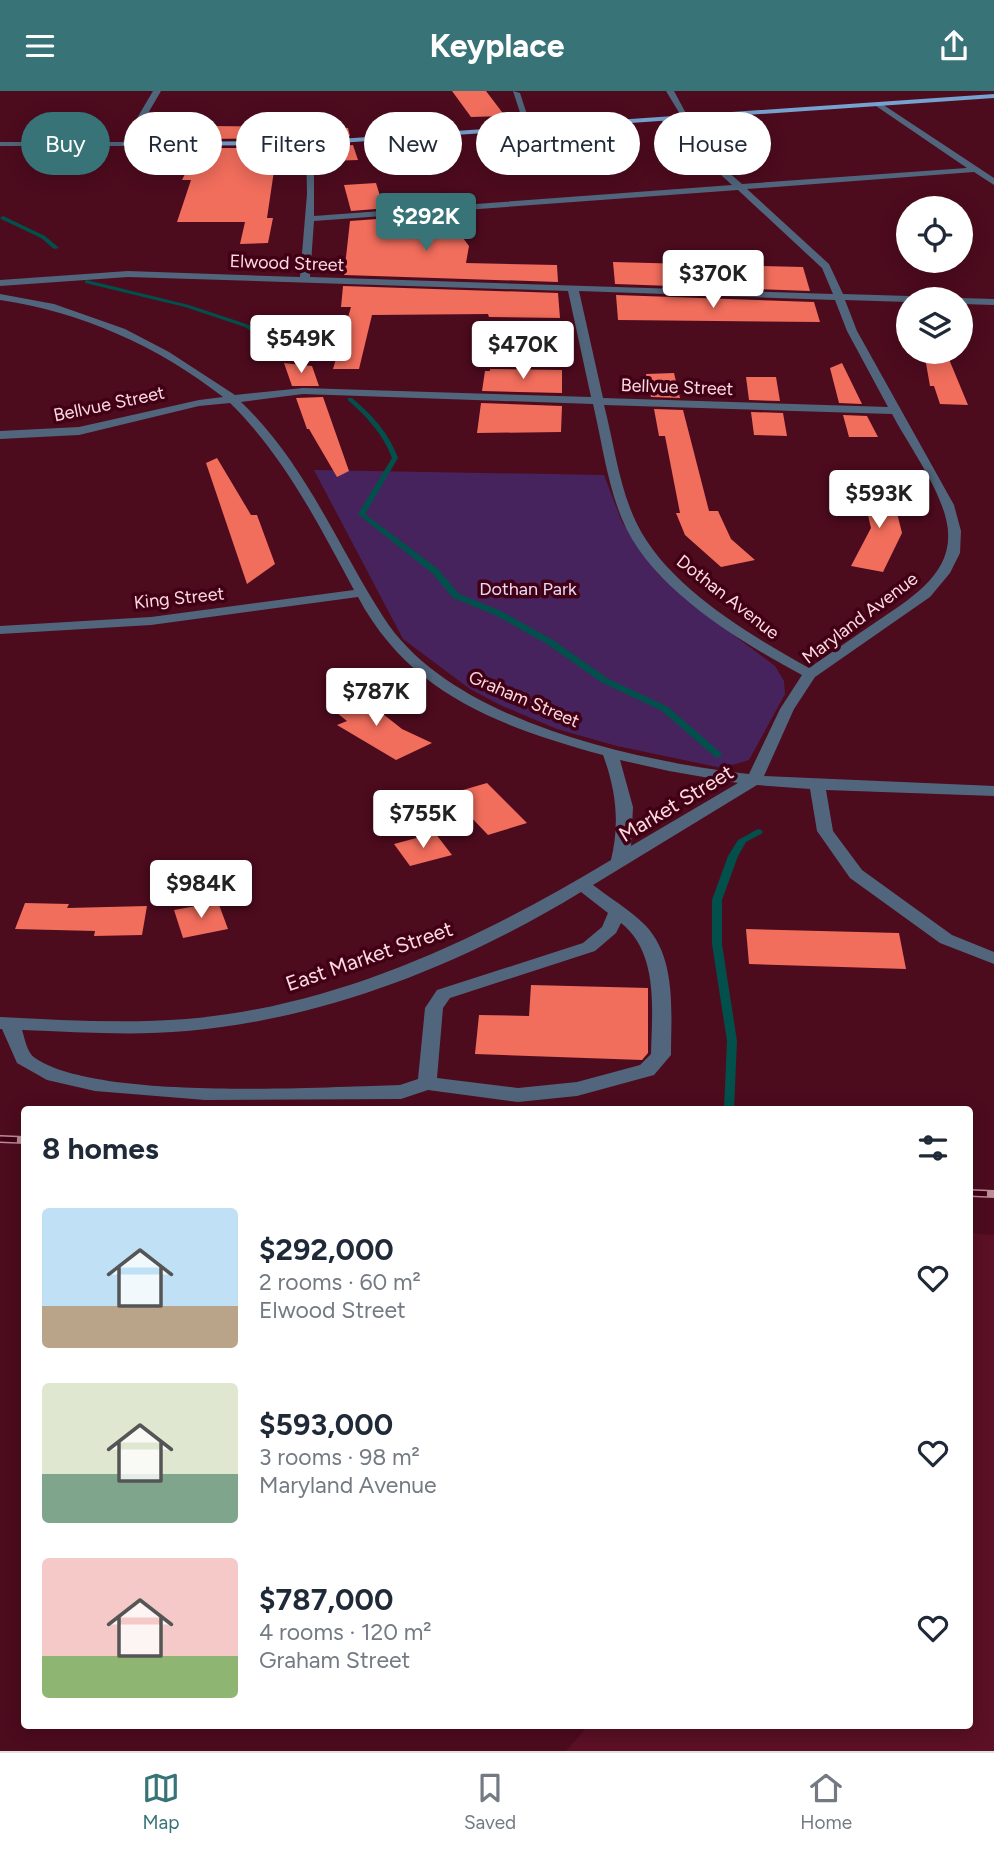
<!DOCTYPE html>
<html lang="en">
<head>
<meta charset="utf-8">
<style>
  body { margin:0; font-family:Figtree,sans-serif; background:#f6f6f7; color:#1f2937; height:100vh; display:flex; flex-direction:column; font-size:26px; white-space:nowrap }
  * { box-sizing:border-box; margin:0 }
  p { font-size:23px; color:#747a83 }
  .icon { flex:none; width:38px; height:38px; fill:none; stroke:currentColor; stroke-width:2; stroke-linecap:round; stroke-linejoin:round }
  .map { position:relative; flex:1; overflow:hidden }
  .sheet { position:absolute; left:21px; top:1015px; width:952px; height:623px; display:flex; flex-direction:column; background:#fff; border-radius:7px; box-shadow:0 4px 18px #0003 }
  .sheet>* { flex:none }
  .guide { position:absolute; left:21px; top:21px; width:952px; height:63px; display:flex; gap:14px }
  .tools { position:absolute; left:896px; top:105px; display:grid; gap:14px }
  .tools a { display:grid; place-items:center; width:77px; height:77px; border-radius:50%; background:#fff; box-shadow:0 4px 18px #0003; font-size:35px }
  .price { position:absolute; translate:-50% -60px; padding:0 16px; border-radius:7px; background:#fff; color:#222; font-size:23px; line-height:46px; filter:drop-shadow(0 2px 4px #0008) }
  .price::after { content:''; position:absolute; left:50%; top:42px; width:21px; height:16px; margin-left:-10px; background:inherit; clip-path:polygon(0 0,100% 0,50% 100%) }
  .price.selected { background:#377377; color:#fff }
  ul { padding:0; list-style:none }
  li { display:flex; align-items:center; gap:21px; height:175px; padding:0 21px }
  li span { display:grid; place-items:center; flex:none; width:196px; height:140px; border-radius:7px; color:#555 }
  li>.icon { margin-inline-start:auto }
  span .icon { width:84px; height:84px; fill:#fffc; stroke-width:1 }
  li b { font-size:30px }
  h2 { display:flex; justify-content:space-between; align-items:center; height:84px; padding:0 21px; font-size:30px }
  .chip { padding:0 24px; border-radius:32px; background:#fff; box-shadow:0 4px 18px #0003; font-size:24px; line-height:63px }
  .chip.selected { background:#377377; color:#fff }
  header { display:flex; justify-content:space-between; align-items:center; height:91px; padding:0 21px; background:#377377; color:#fff; font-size:32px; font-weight:700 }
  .tabs { display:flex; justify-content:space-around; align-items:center; height:98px; border-top:2px solid #e0e1e3; background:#fff; font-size:19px; color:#747a83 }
  .tabs a { display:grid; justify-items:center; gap:4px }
  .tabs .selected { color:#377377 }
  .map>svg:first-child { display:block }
</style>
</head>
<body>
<header><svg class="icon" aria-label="menu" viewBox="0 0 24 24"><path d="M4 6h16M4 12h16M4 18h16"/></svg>Keyplace<svg class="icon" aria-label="share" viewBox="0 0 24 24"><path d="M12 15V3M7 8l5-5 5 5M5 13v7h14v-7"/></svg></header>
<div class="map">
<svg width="994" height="1660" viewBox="0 0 994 1660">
  <rect width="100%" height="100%" fill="#4d0b1e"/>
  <path fill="#5b1025" d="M970,1142l24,2v516h-428l22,-25 382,-1z"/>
  <path fill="#47235e" d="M314,379l290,5 18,47 38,54 28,25 87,65 9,15 1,13 -36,66 -27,8 -105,-22 -60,-17 -57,-24 -30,-16 -67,-50z"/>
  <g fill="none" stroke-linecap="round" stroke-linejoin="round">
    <g fill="#02504c" fill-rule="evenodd">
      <path d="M3,125l42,20 14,12 -5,1 -13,-11 -40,-19 -1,-1z"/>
      <path d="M87,189l102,25 60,20 36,24 26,3 3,2 -3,2 -30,-4 -36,-25 -60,-20 -100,-24v-2z"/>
      <path d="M348,307h4c20,17 37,35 46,60l-33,56 73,55 21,25 42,17 52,29 54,38 61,29 53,46 1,2 -1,2h-6l-53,-46 -61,-29 -54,-38 -52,-29 -42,-17 -21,-25 -73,-58 -1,-1 34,-56c-9,-24 -25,-41 -44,-58z"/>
      <path d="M758,738l3,1 2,2 -2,2 -15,8 -8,14 -16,44v44l15,97 -3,68h-10l3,-68 -15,-97v-44l16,-44 10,-16z"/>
    </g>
  </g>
  <g fill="#f16d5c">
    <path d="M452,0h34l19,25 -34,1z"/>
    <path d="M209,35l89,1 -3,11 -93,1z"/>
    <path d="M319,36l29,1 2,8 -28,2z"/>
    <path d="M353,54l5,15 -30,1 -3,-14z"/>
    <path d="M198,57h95l-3,16h-15l-8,54h6l-5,25 -28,1 5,-22h-68l14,-42h-9z"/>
    <path d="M376,92l4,13 49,-3 8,11 -86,7 -7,-26z"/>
    <path d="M445,123l24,32 -3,17 91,2 1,17 -214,-7 6,-54z"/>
    <path d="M613,171l190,5 7,24 -195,-7z"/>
    <path d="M343,195l215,7 2,25 -71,-1 -1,-3 -116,1 -13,54h-26l18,-62h-10z"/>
    <path d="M616,204l198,7 6,20 -202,-2z"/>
    <path d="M924,261h22l22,53 -28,-1 -6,-18h-4z"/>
    <path d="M284,272l28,3 7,20h-27z"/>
    <path d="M842,272l20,41 -23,-1 -9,-35z"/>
    <path d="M490,278l72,1v23l-80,-2 3,-20h5z"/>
    <path d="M674,282l6,25 -29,-1 -5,-23z"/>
    <path d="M746,286h30l4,24 -31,-1z"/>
    <path d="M323,306l26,74 -12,6 -28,-48h-2l-11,-31z"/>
    <path d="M481,312l81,3 -1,26 -84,1z"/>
    <path d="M654,318l29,1 26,101h9l13,28 24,21 -34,7 -36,-32 -9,-22h4l-15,-77h-6z"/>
    <path d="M751,321l32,1 4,23 -33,-1z"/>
    <path d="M843,324l24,1 11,21h-29z"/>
    <path d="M217,367l34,57h6l18,49 -28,20 -41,-121z"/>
    <path d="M861,394h25l7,24h3l6,24 -19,39 -32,-6 20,-38z"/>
    <path d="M359,604l43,34 30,14 -36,17 -59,-35 10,-4 -20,-16z"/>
    <path d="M487,692l40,40 -39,12 -39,-41z"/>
    <path d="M435,742l17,22 -42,11 -16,-22z"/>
    <path d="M218,811l10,27 -45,9 -9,-28z"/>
    <path d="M25,812l44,1 -2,4 80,-2 -5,29 -48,1 1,-5 -80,-2z"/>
    <path d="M746,838l153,4 7,36 -157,-5z"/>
    <path d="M531,894l117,3v65l-6,7 -167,-6 4,-39 50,1z"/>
  </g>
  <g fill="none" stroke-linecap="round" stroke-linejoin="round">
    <g fill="#51667c" fill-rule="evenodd">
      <path d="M153,0h8l-32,55h-129v-4h123z"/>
      <path d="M513,0l7,2 12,37 -7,-2z"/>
      <path d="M666,0h8l15,28h-6z"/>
      <path d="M879,11l115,76v7l-20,-13 -227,17 82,75 14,30 66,2 5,3h-6v3l-63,-2 12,31 97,174 7,26 -1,22 -10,20 -20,24 -115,80 -21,32 -30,67 230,10v10l-168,-6 7,41 29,39 90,65 42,17v12l-54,-21 -90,-65 -33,-47 -7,-42 -53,-4 -164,100c17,13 37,25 52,40 32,33 26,88 26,130l-17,20 -77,21 -59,6 -90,-12 -27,9 -196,1 -110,-9 -48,-11 -30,-17 -15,-34h-2v-12c62,3 124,7 186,2 154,-13 295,-81 425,-159 9,-37 5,-70 -8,-105 -101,-28 -193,-60 -245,-158l-207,28 -151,9v-8l151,-9 203,-27c-36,-67 -70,-134 -124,-187l-31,3 -120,29 -79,4v-8l79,-4 120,-27 24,-3c-65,-51 -142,-85 -223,-97v-6l54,10 71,25 44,23 66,43 68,-7 288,9 -23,-106 -440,-14 -128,9v-6l128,-9 172,6 7,-83 -1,-51 4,-2 4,2v73l418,-31 -70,-64 3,-4 77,67 225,-16 -91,-62zM738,99l84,78 11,26 -523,-17 4,-56zM579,200l256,9 12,31 41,76 -285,-9zM303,303l290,10c9,38 14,79 29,115 28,69 117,122 180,156l-22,34 -31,65c-114,-13 -299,-53 -365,-156 -47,-73 -79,-155 -143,-216zM604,314l288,9c17,32 46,71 54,105 13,52 -34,78 -70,103 -22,15 -44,30 -67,46 -59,-33 -141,-81 -172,-144 -18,-36 -23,-81 -33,-119zM620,669l49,11 69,12 -107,63 2,-39zM581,801l27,21 -6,14 -19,16 -146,47 -12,18 -7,71 -18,6c-81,2 -302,16 -365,-27 -8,-5 -10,-19 -13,-28 55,2 110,6 165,1 138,-12 276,-67 394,-139zM621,832c38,30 31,87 30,131l-11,11 -63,17 -59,6 -81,-10 6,-70 7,-10 145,-47 21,-18z"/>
      <path d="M961,207l33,1v6l-33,-1v-5h-4z"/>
    </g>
    <path fill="#76a2cf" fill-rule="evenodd" d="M994,3v4l-684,47 -184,1 -4,-2 4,-2 184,-1z"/>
    <defs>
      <g id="rail">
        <path d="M0,1048l24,1"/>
        <path d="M970,1102l24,1"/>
      </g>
    </defs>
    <use href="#rail" stroke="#ba8c96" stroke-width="8"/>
    <use href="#rail" stroke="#410015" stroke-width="5" stroke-dasharray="17" stroke-linecap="butt"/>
  </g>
  <g text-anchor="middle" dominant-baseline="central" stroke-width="7" stroke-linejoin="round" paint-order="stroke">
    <g font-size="18" fill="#fcdade" stroke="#410015">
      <text transform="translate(287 172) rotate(2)">Elwood Street</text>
      <text transform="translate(677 296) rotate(2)">Bellvue Street</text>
      <text transform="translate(109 313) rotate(-12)">Bellvue Street</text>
      <text transform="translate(728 506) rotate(38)">Dothan Avenue</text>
      <text transform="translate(179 507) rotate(-6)">King Street</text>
      <text transform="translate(860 527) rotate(-37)">Maryland Avenue</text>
      <text transform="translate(524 608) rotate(23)">Graham Street</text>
    </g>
    <g font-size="18" fill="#e8daf4" stroke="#410015">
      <text x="528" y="498">Dothan Park</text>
    </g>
    <g font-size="21" fill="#fcdade" stroke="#410015">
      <text transform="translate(676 712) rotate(-31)">Market Street</text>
      <text transform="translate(369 865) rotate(-19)">East Market Street</text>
    </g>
  </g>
</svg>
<div class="tools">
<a><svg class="icon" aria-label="locate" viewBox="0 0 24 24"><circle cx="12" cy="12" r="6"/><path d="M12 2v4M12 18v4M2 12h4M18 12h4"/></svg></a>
<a><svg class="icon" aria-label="layers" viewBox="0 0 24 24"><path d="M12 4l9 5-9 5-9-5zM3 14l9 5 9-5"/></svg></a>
</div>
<b class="price selected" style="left:426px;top:162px">$292K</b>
<b class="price" style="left:713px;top:219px">$370K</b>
<b class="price" style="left:301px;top:284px">$549K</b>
<b class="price" style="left:523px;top:290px">$470K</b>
<b class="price" style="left:879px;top:439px">$593K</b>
<b class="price" style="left:376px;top:637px">$787K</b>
<b class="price" style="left:423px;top:759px">$755K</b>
<b class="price" style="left:201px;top:829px">$984K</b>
<div class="guide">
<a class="chip selected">Buy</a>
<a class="chip">Rent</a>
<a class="chip">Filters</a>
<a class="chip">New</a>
<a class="chip">Apartment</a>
<a class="chip">House</a>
</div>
<section class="sheet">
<h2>8 homes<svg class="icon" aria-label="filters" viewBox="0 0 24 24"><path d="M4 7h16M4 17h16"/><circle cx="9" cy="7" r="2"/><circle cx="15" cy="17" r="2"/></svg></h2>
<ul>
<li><span style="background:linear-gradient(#bfe0f5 70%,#b9a48a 0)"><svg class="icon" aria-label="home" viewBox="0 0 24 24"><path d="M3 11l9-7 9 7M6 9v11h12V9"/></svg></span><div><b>$292,000</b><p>2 rooms · 60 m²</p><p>Elwood Street</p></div><svg class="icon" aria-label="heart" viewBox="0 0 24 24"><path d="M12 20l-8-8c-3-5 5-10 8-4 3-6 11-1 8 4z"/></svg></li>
<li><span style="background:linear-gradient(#dfe7d0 65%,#7fa58c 0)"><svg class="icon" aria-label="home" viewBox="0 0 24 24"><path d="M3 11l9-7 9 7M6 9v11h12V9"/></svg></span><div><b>$593,000</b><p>3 rooms · 98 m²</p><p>Maryland Avenue</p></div><svg class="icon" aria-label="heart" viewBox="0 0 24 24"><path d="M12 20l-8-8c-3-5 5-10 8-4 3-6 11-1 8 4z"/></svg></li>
<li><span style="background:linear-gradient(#f6c9c9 70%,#8fb573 0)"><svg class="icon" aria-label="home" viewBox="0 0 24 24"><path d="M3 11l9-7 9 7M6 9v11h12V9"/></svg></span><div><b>$787,000</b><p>4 rooms · 120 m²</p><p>Graham Street</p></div><svg class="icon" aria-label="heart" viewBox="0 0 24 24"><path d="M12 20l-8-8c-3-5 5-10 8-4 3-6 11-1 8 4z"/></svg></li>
</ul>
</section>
</div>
<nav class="tabs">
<a class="selected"><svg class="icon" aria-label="map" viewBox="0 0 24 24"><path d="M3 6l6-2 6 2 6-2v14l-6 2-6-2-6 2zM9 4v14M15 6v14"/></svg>Map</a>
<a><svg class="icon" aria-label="saved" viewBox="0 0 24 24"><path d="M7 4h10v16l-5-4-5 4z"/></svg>Saved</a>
<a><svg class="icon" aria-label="home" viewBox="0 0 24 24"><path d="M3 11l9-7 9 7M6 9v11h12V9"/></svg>Home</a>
</nav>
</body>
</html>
